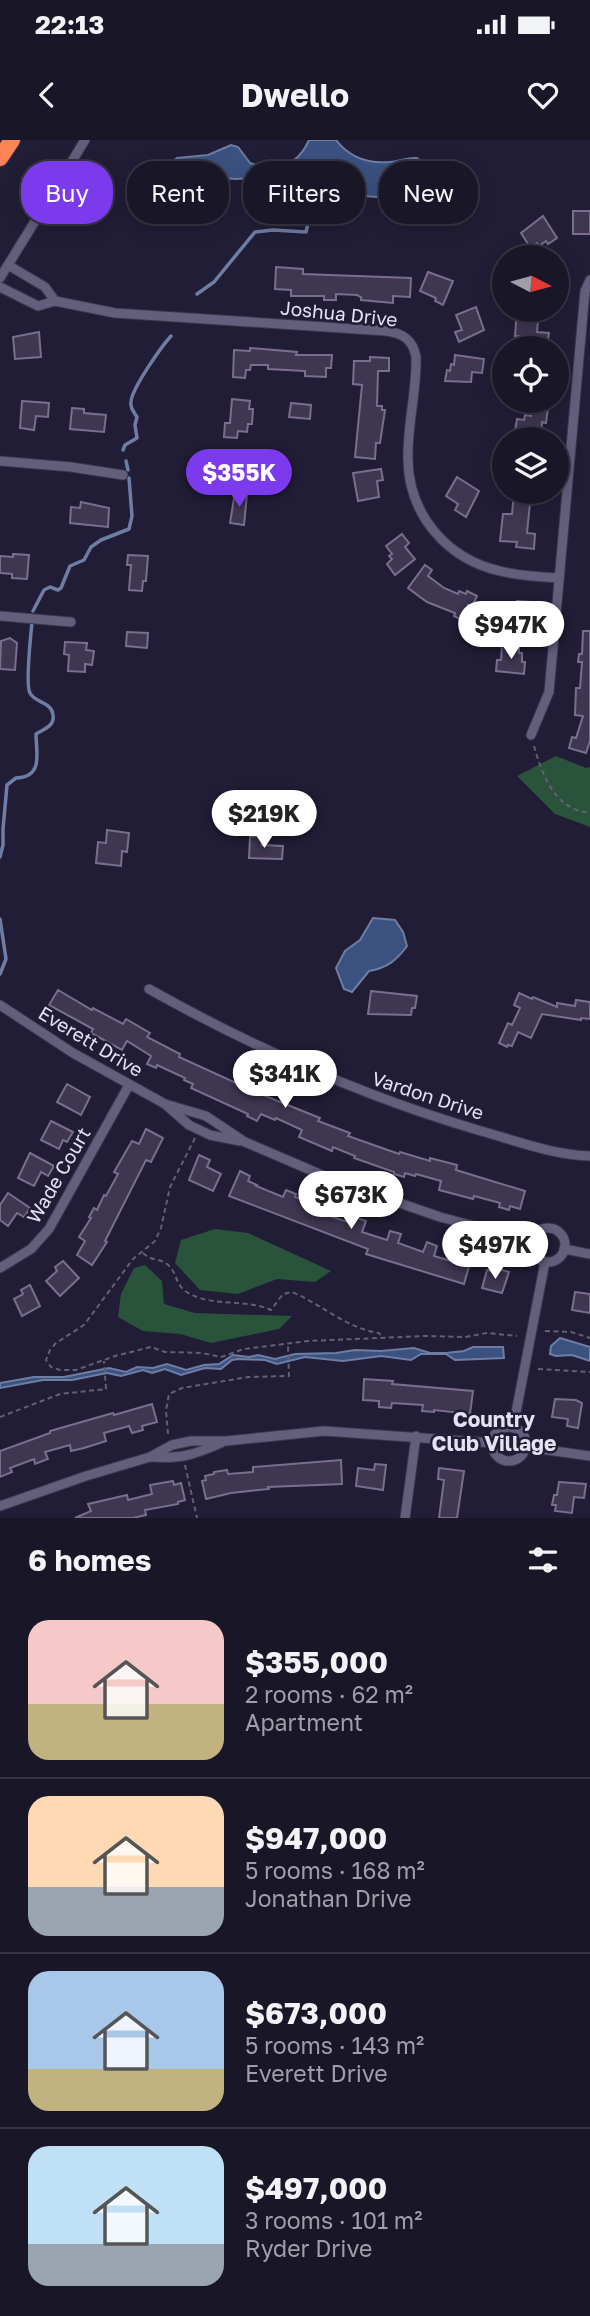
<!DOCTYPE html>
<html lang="en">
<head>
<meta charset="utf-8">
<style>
  body { margin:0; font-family:"Golos Text",sans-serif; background:#221f30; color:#f1f3f6; height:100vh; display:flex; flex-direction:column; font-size:26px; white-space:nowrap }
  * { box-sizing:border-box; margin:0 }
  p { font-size:23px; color:#9f9fa8 }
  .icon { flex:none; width:38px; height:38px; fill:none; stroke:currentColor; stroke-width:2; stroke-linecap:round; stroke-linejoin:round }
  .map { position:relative; height:1378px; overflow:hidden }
  .side { display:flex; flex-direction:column; background:#191628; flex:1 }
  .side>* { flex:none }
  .banner { position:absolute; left:21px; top:21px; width:550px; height:63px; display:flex; gap:14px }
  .needle { width:46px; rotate:96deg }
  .buttons { position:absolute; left:492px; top:105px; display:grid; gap:14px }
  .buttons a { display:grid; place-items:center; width:77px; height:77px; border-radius:50%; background:#191628; box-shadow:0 4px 18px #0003,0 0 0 2px #373545; font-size:35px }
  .price { position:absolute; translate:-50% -60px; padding:0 16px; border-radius:24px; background:#fff; color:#222; font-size:23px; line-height:46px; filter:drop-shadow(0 2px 4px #0008) }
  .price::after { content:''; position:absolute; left:50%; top:42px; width:21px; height:16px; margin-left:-10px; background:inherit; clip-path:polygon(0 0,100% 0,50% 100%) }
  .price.active { background:#7c3aed; color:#fff }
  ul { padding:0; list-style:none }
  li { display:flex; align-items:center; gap:21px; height:175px; padding:0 28px }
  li+li { border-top:2px solid #373545 }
  li span { display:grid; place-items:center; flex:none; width:196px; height:140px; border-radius:21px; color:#555 }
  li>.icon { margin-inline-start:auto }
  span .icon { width:84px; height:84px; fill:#fffc; stroke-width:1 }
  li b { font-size:30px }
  h2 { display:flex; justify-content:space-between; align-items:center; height:84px; padding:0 28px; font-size:30px }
  .pill { padding:0 24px; border-radius:28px; background:#191628; box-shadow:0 4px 18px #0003,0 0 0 2px #373545; font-size:24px; line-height:63px }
  .pill.active { background:#7c3aed; color:#fff }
  .status { display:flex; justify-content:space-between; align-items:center; height:49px; padding:0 35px; background:#191628; direction:ltr }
  .status svg { height:19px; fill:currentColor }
  header { display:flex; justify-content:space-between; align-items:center; height:91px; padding:0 28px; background:#191628; font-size:32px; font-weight:700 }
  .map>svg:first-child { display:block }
</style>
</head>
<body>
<div class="status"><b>22:13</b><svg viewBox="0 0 49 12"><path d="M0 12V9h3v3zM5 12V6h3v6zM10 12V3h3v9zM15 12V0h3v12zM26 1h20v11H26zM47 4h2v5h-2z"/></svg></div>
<header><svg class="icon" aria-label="back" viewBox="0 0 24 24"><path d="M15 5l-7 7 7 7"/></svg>Dwello<svg class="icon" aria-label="heart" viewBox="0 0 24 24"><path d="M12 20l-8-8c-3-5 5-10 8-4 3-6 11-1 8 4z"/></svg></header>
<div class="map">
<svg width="590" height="1378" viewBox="0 0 590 1378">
  <rect width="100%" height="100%" fill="#211d36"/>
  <g fill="#2a533b">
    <path d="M556,616l30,12 4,-1v60l-35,-13 -38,-38z"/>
    <path d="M215,1089l33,4 83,38 -16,11 -38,-3 -39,15 -38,-4 -25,-27 6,-23z"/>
    <path d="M145,1125l17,16 2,23 31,9 97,3 -13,13 -68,14 -31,-9 -37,-3 -25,-14 3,-23 13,-26z"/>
  </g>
  <g fill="#3b5281" stroke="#6e7da3" stroke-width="2">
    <path d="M309,0h27c13,17 32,24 54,22 10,-1 18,-5 27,-4l9,8v11l-8,12 -11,4 -31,4 -23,-2 -35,-15 -40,-4 -42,3 -24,-2 -38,3 -20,-4 23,-18 31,-3 23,-10 7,2 12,16c26,9 47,4 59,-23z"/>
    <path d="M373,778l22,2 8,12 4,14c-10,14 -20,22 -38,25l-17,21 -8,-3 -8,-21 9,-17 15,-11z"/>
    <path d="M560,1198l30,9v14l-18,-6 -16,1 -6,-2 1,-8z"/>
    <path d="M473,1207h30l1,11 -49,2 -9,-6h-25l-10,6 -30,-4 -38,5 -38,-4 -28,7 -12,-4 -27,-1 -6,1 -11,9 -16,-1 -24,7 -16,-6 -13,4 -9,-3 -22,6 -14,-3 -35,7h-29l-43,8v-5l34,-6h30l45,-9 17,4 11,-5 16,1 14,-4 19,6 18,-5 15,-1 14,-9 16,2 9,-2 17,4 20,-5 41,-1 19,-3 26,1 33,-3 16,5h16l18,-2z"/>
  </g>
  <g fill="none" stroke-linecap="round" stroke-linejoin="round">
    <g stroke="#6e7da3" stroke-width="3.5">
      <path d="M197,154l17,-12 41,-50 18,-2 33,2 12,-52"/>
      <path d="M123,310l2,-5 12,-7 -2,-13 2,-8c-4,-6 -7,-10 -6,-16 2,-14 30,-54 40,-65"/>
      <path d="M126,321l2,9"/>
      <path d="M33,471l11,-21 6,-3 8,3 3,-2 9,-22 14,-6 7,-13 10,-7 28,-11 3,-13 -3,-38"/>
      <path d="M0,717l3,-12v-16l4,-44 9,-7c28,-1 20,-25 20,-44 8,-5 19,-8 17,-19 -1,-13 -18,-12 -23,-22 -5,-8 1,-59 2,-71"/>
      <path d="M0,779l6,40 -6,15"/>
    </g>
  </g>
  <g fill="#3f3651" stroke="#796f8d" stroke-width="2">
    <rect x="573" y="71" width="17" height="23"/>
    <path d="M543,76l14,22 -9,6 -2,-3 -7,5 -2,-3 -7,4 -9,-14z"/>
    <path d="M276,127l27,2v5l108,4 -1,19 -17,-1v7l-32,-3v-3l-4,-2 -21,-1v6h-12v-4h-33v-6l-16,-1z"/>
    <path d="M428,132l25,9 -10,24 -8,-4 1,-3 -16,-7z"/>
    <path d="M476,167l8,23 -25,12 -4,-10 7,-2 -6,-15z"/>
    <path d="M517,170h22l-2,22 12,1 -2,15h-22l1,-11 -11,-1z"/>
    <path d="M39,192l2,25 -26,2 -2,-22z"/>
    <path d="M250,208l47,4 -1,3h36l-1,13h-5v9l-21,-1v-5l-37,-2v-4h-17l-1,5h-4l-1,8 -12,-1 1,-27 16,1z"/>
    <path d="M455,215l29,4 -2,14 -10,-1 -1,10 -26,-1 2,-11 3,1 1,-7 3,1z"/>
    <path d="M370,217l19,1v13h-11l-1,35h5v4h3l-5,33h-4l-1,16 -20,-2 7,-72 -9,-1 1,-23h16z"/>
    <path d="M232,259l18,2 -1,8h4l-1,15h-4l-1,8 -9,-1 -1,7 -13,-1 1,-14h5z"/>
    <path d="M22,261l27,2 -1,14 -12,-1 -2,14 -14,-2z"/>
    <path d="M291,263l20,2 -1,14 -21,-2z"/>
    <path d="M532,266l16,2 -2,15 -4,-1 -1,11 -26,-2 2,-12 7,1 1,-5 6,1z"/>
    <path d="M72,268l12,1v4l22,2 -2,17 -34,-3z"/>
    <path d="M381,329l2,11 -6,1 2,16 -21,4 -5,-28z"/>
    <path d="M457,337l22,14 -13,26 -11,-7 3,-6 -12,-8z"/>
    <path d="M235,352l12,2 -3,31 -14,-2z"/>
    <path d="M514,352h23l-1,11h-6l-3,30 8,1 -1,15 -18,-2 1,-5 -17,-1 3,-27h9z"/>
    <path d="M81,362l28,6 -1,19 -38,-4 1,-16 9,1z"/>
    <path d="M402,394l7,9 -4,4 10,12 -20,16 -8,-11 5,-5 -3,-3 3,-2 -6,-8z"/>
    <path d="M13,414l16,1 -2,24 -15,-1v-4l-12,-1v-17l13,1z"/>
    <path d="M128,415l20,1 -2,25h-3l-1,10 -13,-1 2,-25h-4z"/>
    <path d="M425,425l7,5 -4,6 16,12 14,6 1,-3 7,3 1,-3 10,5 -5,11 -4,-2 -6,15 -8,-4 1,-3 -28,-11 -19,-14z"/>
    <path d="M517,461l14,1 -5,27 -21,-1 2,-23h10z"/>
    <path d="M583,491h7v110l-4,12 -17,-5 3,-11 4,1 7,-22 -8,-1 1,-27h4l2,-26h-4l1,-8h3z"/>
    <path d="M127,492l21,1 -1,15 -21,-2z"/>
    <path d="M10,498l7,5 -2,27 -15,-1 1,-28z"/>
    <path d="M65,502l22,1 -1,7 8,1 -2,14 -7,-1v8l-17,-1 1,-16 -5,-1z"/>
    <path d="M502,505l17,1v7h3v9h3l-1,12 -28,-3 1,-11h4z"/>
    <path d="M107,690l22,3 -2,19 -5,-1 -1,15 -25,-3 2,-21 8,1z"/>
    <path d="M250,696l12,1v8l21,1 -1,13 -33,-1z"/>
    <path d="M58,850l34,20 1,-2 30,16 3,-5 24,14 -3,4 33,17 -1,3 79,36 62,25 -2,3 32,12 -2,3 51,18 1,-2 30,9v-3l27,7 -1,5 69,21 -5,18 -10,-3 -1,4 -10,-3 1,-4 -26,-7 -1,3 -34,-9 2,-9 -25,-7 -1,2 -10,-3 -1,4 -10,-3v-2l-40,-14 1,-2 -22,-9 -1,4 -33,-14 3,-7 -26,-12 -1,2 -14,-6 -4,7 -10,-5 1,-2 -57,-26 2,-4 -9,-4 1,-2 -28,-13 -1,3 -9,-4 4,-8 -24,-15 -5,9 -31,-17 2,-4 -44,-24z"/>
    <path d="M371,851l46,5 -2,12h-3l-1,7 -43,-1z"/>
    <path d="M519,853l13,6 1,-2 24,10v-4l18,3 1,-6 14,2v17l-9,-1v2l-39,-6 -11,24 -13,-6 -6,14 -4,-1 -1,2 -8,-4 9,-20 4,2 8,-17 -6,-3z"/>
    <path d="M67,944l23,13 -9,18 -24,-13z"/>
    <path d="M51,981l22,11 -6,10 -4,-2 -4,9 -18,-9z"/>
    <path d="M146,989l17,9 -12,24 -5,-2 -41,81 2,1 -15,23 -15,-10 8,-14 -6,-4 12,-19 -2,-1 5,-9 3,2 7,-15 2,1 12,-22 -4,-2 18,-31 7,3z"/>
    <path d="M30,1013l24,13 -6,10 -7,-4 -7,14 -16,-8z"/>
    <path d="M199,1015l11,5 -3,7 14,7 -8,17 -24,-11z"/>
    <path d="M240,1031l10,5 -2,5 9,4 -1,1 27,11 3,-7 10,4 -1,3 25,9 -2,4 9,5 26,9 2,-7 11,4 -4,11 25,8 3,-9 11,3 -3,9 25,9 4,-10 10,4 -3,10 24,7 3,-10 11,3 -8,28 -98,-30 2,-5 -139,-53z"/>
    <path d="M8,1053l22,15 -6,9 -7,-4 -9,13 -8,-6v-15z"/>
    <path d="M63,1121l16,17 -19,18 -14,-15 11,-10 -2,-4z"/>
    <path d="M498,1129l11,3 -7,21 -20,-5 5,-18 10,2z"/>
    <path d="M30,1145l10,21 -18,10 -8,-17 9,-5 -2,-4z"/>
    <path d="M575,1152l15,2v19l-18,-3z"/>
    <path d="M364,1239l29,2 -1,3 81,7 -3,23 -36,-4v2l-12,-1 1,-6 -31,-2 -1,5 -12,-1v-6l-16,-1z"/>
    <path d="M555,1259l21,1 6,3 -4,25 -11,-2 1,-7 -16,-2z"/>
    <path d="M152,1264l5,18 -15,4 1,4 -11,3 -3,-7 -25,7 2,8 -22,7 -13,3 -1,-6 -25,7 3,7 -13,5 -1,-5 -24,9 2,4 -12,5v-26l50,-18v-2l63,-18 1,2z"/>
    <path d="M341,1320l1,24 -74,3 1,2 -38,4 -25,6 -4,-18 4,-1 -1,-4 9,-2v-2l13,-2 1,4 25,-2v-5z"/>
    <path d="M375,1324l11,1 -3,25 -27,-4 2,-18 16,2z"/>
    <path d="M439,1328l25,3 -7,47h-18l5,-38 -6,-1z"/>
    <path d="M173,1341l1,4 7,-2 4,17 -7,2v2l-33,6 1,5 -13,3h-58l16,-7 -3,-7 39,-9 1,5 24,-6 -2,-9z"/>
    <path d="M559,1342l27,2 -2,14 -10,-1 -2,16 -17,-2 1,-6h-4l2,-10h3z"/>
  </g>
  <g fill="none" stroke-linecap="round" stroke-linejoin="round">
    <defs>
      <g id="minor">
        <path d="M8,125l37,22 10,14"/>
        <path d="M0,138l85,-138"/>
        <path d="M0,147l38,19 17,-5 60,12 271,18c17,2 27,9 30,26 1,34 -9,68 -8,103 1,55 39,99 92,111 19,5 40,6 59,7"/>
        <path d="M0,321l71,6 52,8"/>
        <path d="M0,476l71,6"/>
        <path d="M531,595l18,-43 36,-401 5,-11"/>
        <path d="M149,849c105,59 216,108 332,142 36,10 72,24 109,25"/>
        <path d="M0,865l73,48 92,51 24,21 21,10 30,6"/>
        <path d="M165,964l41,12 39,26 91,39 104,36 91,24"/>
        <circle cx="548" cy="1105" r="17"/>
        <path d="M564,1109l26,5"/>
        <path d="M0,1128l31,-19 18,-20 80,-144"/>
        <circle cx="509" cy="1304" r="17"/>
        <path d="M513,1288l32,-166"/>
        <path d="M526,1307l64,9"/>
        <path d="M150,1317c30,2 44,-2 71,-14"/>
        <path d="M0,1366l86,-30 64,-19 22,-12 19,-4h35l98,-10 169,12"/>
        <path d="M405,1378l11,-82"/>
      </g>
      <path id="motorway" d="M0,18l12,-18"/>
    </defs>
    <use href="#minor" stroke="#3b364c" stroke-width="11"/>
    <use href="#motorway" stroke="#3b364c" stroke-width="18"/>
    <g stroke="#636076" stroke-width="2" stroke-dasharray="5 3.5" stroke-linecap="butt">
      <path d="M534,606c8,29 21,64 56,67"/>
      <path d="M195,998l-25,49 -9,41 -6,13 -22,18 -49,66 -28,18 -6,7 -4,10 5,7 9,3h16l39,-14 36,-9 14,5 37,1 19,4 23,-8 64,-8 117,-5 40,1 22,-4 30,3"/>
      <path d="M143,1113c8,8 16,5 24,11 10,8 8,19 18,27 25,17 60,7 86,19l12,-16 9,-2c29,12 56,37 87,41l3,4"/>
      <path d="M545,1191l26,1 19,6"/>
      <path d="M538,1229l52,3"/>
      <path d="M0,1277l60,-23 46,-5 -2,-28"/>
      <path d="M168,1294l-2,-23 3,-17 13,-6 66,-11 41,-1 -1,-31"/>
      <path d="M185,1325l12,53"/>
    </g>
    <use href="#minor" stroke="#625e7c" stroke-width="9"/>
    <use href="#motorway" stroke="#fd8455" stroke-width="16"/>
  </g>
  <g text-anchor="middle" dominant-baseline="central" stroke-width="5" stroke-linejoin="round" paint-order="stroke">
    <g font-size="19" fill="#e4e2f3" stroke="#211d36">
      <text transform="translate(339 173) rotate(6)">Joshua Drive</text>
      <text transform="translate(91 901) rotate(31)">Everett Drive</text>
      <text transform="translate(428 955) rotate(18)">Vardon Drive</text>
      <text transform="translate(58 1035) rotate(-60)">Wade Court</text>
    </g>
    <g font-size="21" font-weight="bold" fill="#e4e2f3" stroke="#211d36">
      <text x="494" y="1279">Country<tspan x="494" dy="24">Club Village</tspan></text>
    </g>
  </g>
</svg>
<div class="buttons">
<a><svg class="needle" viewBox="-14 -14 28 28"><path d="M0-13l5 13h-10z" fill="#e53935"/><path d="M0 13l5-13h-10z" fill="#9f9fa8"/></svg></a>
<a><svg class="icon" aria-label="locate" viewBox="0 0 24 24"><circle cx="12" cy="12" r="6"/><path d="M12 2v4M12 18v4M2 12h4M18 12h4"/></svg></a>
<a><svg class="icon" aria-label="layers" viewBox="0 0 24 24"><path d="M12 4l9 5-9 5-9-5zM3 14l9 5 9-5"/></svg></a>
</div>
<b class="price active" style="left:239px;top:369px">$355K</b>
<b class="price" style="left:511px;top:521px">$947K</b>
<b class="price" style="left:264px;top:710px">$219K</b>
<b class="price" style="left:285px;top:970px">$341K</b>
<b class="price" style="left:351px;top:1091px">$673K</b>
<b class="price" style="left:495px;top:1141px">$497K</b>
<div class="banner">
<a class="pill active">Buy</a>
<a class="pill">Rent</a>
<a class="pill">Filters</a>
<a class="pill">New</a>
</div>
</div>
<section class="side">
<h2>6 homes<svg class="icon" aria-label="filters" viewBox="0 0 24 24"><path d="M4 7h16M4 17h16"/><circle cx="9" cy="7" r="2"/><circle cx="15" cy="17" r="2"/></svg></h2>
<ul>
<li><span style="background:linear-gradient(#f6c9c9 60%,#c2b280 0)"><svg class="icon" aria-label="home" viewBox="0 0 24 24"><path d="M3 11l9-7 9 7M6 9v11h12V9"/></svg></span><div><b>$355,000</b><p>2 rooms · 62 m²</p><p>Apartment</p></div></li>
<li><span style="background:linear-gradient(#ffd9b3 65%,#9aa5b1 0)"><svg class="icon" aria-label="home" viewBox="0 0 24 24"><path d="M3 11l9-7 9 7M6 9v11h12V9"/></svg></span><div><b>$947,000</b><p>5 rooms · 168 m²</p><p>Jonathan Drive</p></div></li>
<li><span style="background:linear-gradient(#a9c7e8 70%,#c2b280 0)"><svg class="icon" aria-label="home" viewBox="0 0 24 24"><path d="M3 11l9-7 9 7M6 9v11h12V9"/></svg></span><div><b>$673,000</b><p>5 rooms · 143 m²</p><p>Everett Drive</p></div></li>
<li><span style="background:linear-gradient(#bfe0f5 70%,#9aa5b1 0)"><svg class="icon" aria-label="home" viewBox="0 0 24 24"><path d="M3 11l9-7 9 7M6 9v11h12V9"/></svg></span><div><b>$497,000</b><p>3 rooms · 101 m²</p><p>Ryder Drive</p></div></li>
</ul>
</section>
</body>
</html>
